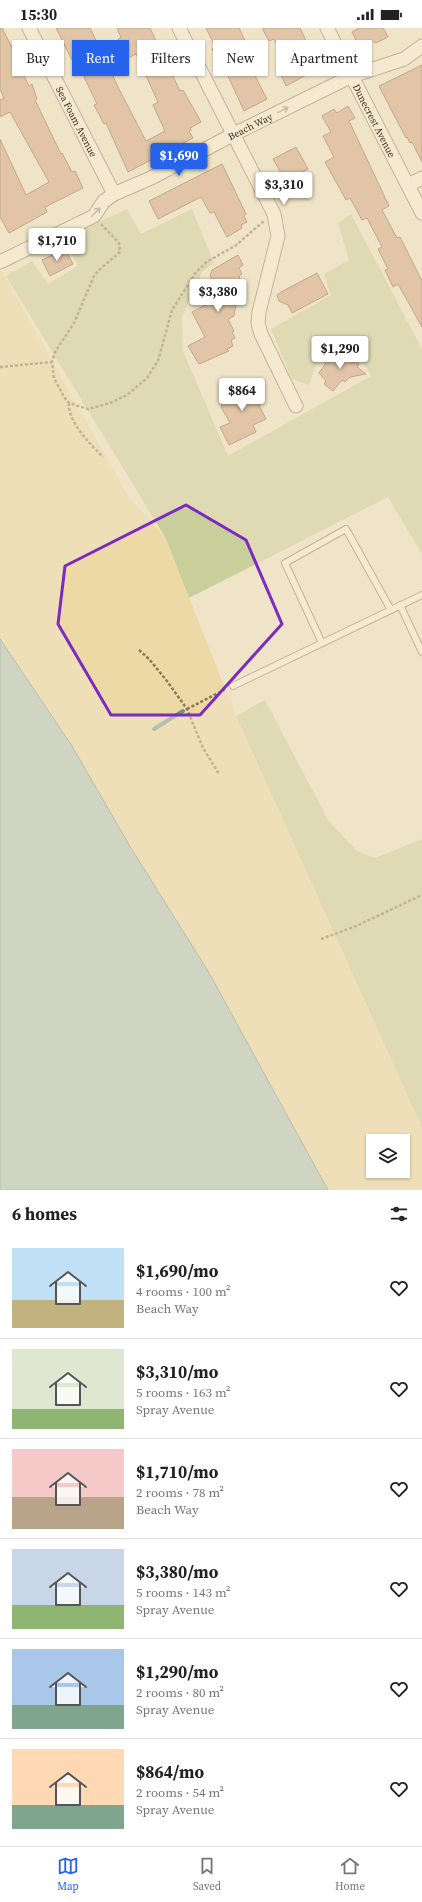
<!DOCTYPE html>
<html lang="en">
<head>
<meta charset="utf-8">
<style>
  body { margin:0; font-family:"Source Serif 4",serif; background:#f2f2f2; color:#222; height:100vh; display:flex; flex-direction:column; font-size:15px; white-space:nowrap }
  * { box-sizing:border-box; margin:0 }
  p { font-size:13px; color:#767676 }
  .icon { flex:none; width:22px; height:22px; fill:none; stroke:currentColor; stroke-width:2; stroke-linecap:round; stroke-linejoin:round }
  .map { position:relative; height:1162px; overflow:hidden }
  .drawer { display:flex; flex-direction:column; background:#fff; flex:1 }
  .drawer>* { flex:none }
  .guide { position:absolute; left:12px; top:12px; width:398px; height:36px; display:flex; gap:8px }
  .controls { position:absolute; left:366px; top:1106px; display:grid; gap:8px }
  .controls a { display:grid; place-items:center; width:44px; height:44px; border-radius:0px; background:#fff; box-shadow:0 1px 3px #0004; font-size:20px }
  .price { position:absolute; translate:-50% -34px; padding:0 9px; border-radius:4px; background:#fff; color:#222; font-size:13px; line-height:26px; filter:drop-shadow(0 1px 2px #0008) }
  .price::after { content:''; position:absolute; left:50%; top:24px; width:12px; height:9px; margin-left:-6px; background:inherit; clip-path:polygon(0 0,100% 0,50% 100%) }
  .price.current { background:#2563eb; color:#fff }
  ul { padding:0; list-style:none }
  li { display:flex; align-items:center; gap:12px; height:100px; padding:0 12px }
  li+li { border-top:1px solid #e0e0e0 }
  li span { display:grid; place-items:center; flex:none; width:112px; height:80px; border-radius:0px; color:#555 }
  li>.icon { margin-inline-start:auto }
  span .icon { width:48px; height:48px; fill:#fffc; stroke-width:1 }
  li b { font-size:17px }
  h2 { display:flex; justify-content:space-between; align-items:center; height:48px; padding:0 12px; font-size:17px }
  .chip { padding:0 14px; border-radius:0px; background:#fff; box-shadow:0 1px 3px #0004; font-size:14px; line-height:36px }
  .chip.current { background:#2563eb; color:#fff }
  .status { display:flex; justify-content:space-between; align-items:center; height:28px; padding:0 20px; background:#fff; direction:ltr }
  .status svg { height:11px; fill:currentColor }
  .tab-bar { display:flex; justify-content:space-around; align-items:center; height:56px; border-top:1px solid #e0e0e0; background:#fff; font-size:11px; color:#767676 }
  .tab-bar a { display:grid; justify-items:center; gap:2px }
  .tab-bar .current { color:#2563eb }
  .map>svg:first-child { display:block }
</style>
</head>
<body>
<div class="status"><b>15:30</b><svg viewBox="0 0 49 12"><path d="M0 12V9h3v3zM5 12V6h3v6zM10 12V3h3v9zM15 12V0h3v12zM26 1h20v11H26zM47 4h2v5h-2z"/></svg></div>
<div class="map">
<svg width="422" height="1162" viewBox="0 0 422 1162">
  <rect width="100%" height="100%" fill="#f0e4c8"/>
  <g fill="#c9cf9b">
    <path d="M127,181l14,25 51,-25 22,54 -12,9 -20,45 1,34 45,105 143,-80 -19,-35 -34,17 -9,27 -17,-6 -21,-50 60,-34 -7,-21 25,-14 -11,-37 13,-9 71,135v205l-34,-57 -199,101 -24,-61 -159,-261 26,-15 16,23 30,-18 -14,-28z"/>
    <path d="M265,672l63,120 29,31 18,7 47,-19v289l-186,-412z"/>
  </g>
  <path fill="#ecd9a5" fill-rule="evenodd" d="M0,240l128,228 37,41 71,179 186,412v62h-94l-120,-219 -77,-123 -59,-102 -72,-107zM373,1113h30v30h-30z"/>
  <path fill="#a9c4bc" stroke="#6f938a" d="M0,611l72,107 59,102 77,123 120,219h-328z"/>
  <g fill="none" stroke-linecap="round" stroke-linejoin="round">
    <path stroke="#6f938a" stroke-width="4" d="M154,701l29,-18"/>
  </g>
  <g fill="#cf9f7d" stroke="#8d5f41">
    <path d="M0,0h2l17,33 3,6 -2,1 9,18 3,-2 5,15 -2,1 26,54 1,-1 10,19 3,-1 8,17 -38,19 2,5 -38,21 -9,-16v-78l26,56 23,-13 -39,-70 -10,5v-17l4,-2 -4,-9z"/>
    <path d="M56,0h34l29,61 27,52 19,-10 -12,-26 5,-3 -22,-48 -8,4 -10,-19 3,-1 -4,-10h33l30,63 3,-1 18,32 -11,6 1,2 -2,1 4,7 -65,34 -22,-49 -2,1 -10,-19 3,-1 -22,-46 -3,2z"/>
    <path d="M206,0h33l17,36 -4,2 3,8h-1l13,25 -23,12 -22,-48 -2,1 -8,-15 4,-1z"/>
    <path d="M262,0h38l12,25 4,-2 7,15 -37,20 -7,-15 9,-5 -14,-27 -5,2z"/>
    <path d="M359,0h24l5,9 -12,6 -6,-3 -12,5 -6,-13z"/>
    <path d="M422,37v97l-10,-20 -2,1 -3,-6 -1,1 -27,-52z"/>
    <path d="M348,78l7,12 -6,3 40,85 -7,4 15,28 3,-1 22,44v46l-24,-43 -5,3 -8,-17 3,-1 -10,-20 4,-2 -15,-29 -5,2 -12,-22 -4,2 -21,-38 9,-5 -11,-21 8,-4 -9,-16 12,-7 3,4z"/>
    <path d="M296,119l12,22 -23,11 -12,-21z"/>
    <path d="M222,136l24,50 -2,2 3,6 -6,3 1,3 -15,9 -13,-25 -4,1 -9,-16 -43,22 -9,-18z"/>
    <path d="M65,221l8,15 -23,12 -8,-16z"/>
    <path d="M238,227l5,10 -4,3 3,6 -3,2 1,3 -6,37 -6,3 6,12 -2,1 3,6 -4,2 2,6 -6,3 2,2 -30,13 -11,-18 17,-9 -13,-25 23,-12 -7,-14 6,-3 -4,-7 2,-6z"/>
    <path d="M317,245l11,21 -36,19 -4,-8 -9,-4 -2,-6 4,-3z"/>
    <path d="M333,325l7,4 4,-4 12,7 -1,1 4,3 -2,3 9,7 -16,3 -5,5 -3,-2 -9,11 -9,-7 2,-3 -7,-8z"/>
    <path d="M251,351l12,19 -6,3 9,18 -13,6 3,7 -27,13 -9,-18 10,-4 -9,-16 3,-14z"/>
  </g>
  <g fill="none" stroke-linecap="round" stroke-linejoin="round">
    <defs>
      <g id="service">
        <path d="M400,577l22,47"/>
        <path d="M322,615l-37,-80 61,-34 45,81"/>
        <path d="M233,658l189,-91"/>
      </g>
      <g id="minor">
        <path id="s1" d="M29,0l85,166"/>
        <path d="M179,0l95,186 4,22 -19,76 -1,11 3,11 35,72"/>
        <path id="s2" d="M327,0l95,185"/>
        <path d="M408,157l14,-7"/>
        <path id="s3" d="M0,234l94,-46 10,-15 10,-7 37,-16 83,-44 118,-58 52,-17 18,-13"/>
      </g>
    </defs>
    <use href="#service" stroke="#8d765c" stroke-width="8"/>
    <use href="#minor" stroke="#8d765c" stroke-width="15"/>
    <g stroke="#8d765c" stroke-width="2.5" stroke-dasharray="3 2" stroke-linecap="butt">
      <path d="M101,196l18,19 1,9 -21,18 -5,6 -20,47 -19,29 -3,10 2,16 10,19 5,6 19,6 22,-6 17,-8 20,-17 11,-17 14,-51 24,-38 12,-11 27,-15 29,-25"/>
      <path d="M0,339l52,-5"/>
      <path d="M69,375c-2,18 22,42 34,54"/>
      <path d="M139,622l10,9 18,22 20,28 16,39 16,26"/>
      <path d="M187,681l39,-20"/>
      <path d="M321,911l33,-12 68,-32"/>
    </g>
    <use href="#service" stroke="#faf1dc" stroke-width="6"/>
    <use href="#minor" stroke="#faf1dc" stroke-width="13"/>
  </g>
  <defs><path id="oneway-shaft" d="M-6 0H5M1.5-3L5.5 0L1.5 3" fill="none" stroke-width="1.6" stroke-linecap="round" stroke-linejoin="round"/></defs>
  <g stroke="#9c907e">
    <use href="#oneway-shaft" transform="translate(283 82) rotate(-26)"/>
    <use href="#oneway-shaft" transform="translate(96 184) rotate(-46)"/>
  </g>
  <path d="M0 0H422V1162H0ZM186,477l60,35 36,84 -82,91h-89l-53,-91 7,-58z" fill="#f0e4c8" fill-opacity=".55" fill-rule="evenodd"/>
  <path fill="none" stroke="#7b2cbf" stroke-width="3" stroke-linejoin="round" d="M186,477l60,35 36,84 -82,91h-89l-53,-91 7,-58z"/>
  <g text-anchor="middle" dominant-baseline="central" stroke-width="3.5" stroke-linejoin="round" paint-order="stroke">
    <g font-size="10" fill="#3d2e20" stroke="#f7eed8">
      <text stroke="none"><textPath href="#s2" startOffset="104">Dunecrest Avenue</textPath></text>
      <text stroke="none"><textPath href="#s1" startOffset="105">Sea Foam Avenue</textPath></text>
      <text stroke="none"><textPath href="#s3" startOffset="287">Beach Way</textPath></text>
    </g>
  </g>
</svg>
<div class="controls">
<a><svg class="icon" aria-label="layers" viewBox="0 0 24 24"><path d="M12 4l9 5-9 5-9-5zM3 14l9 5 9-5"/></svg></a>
</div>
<b class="price current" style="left:179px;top:149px">$1,690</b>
<b class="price" style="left:284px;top:178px">$3,310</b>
<b class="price" style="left:57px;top:234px">$1,710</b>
<b class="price" style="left:218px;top:285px">$3,380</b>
<b class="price" style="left:340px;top:342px">$1,290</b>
<b class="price" style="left:242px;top:384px">$864</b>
<div class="guide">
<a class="chip">Buy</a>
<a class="chip current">Rent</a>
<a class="chip">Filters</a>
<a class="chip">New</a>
<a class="chip">Apartment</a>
</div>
</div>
<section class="drawer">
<h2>6 homes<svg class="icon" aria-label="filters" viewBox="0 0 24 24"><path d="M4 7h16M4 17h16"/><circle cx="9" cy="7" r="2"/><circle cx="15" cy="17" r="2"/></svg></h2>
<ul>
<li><span style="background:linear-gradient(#bfe0f5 65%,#c2b280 0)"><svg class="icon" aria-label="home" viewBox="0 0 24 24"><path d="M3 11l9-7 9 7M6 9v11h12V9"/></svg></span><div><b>$1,690/mo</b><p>4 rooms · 100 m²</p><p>Beach Way</p></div><svg class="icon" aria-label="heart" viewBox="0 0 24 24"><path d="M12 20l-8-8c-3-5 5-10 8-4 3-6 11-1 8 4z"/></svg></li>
<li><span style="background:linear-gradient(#dfe7d0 75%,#8fb573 0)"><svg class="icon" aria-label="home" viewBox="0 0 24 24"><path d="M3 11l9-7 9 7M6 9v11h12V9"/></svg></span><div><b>$3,310/mo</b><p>5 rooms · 163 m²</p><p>Spray Avenue</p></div><svg class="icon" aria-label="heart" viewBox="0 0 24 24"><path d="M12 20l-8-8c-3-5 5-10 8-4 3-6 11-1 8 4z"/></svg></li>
<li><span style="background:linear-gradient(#f6c9c9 60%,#b9a48a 0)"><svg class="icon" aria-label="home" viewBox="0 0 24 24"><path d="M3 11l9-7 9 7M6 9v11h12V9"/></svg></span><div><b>$1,710/mo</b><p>2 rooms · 78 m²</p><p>Beach Way</p></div><svg class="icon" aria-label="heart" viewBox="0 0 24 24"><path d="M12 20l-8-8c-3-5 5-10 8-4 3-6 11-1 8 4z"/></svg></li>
<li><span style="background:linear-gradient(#c9d6e8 70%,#8fb573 0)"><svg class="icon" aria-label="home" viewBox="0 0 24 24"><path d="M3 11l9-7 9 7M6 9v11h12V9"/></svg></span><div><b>$3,380/mo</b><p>5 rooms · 143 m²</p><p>Spray Avenue</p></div><svg class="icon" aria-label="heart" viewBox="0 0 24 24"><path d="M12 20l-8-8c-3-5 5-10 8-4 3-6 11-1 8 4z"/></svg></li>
<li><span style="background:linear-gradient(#a9c7e8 70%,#7fa58c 0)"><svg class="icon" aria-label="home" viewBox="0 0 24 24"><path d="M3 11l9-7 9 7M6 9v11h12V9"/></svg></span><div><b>$1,290/mo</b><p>2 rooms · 80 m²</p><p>Spray Avenue</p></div><svg class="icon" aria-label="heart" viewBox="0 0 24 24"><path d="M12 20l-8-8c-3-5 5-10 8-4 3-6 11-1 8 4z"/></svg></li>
<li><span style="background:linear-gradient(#ffd9b3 70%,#7fa58c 0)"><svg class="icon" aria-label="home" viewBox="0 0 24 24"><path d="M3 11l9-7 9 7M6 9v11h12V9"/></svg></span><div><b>$864/mo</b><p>2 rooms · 54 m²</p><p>Spray Avenue</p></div><svg class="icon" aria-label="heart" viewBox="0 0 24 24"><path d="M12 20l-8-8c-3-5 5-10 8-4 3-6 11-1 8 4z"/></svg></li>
</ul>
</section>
<nav class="tab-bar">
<a class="current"><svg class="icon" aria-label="map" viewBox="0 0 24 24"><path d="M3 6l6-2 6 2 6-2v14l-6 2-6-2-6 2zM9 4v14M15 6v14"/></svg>Map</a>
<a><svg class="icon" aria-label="saved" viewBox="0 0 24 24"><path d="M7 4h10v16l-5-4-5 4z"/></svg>Saved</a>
<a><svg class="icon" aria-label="home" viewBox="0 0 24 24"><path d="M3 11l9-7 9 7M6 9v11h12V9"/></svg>Home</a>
</nav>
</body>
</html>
